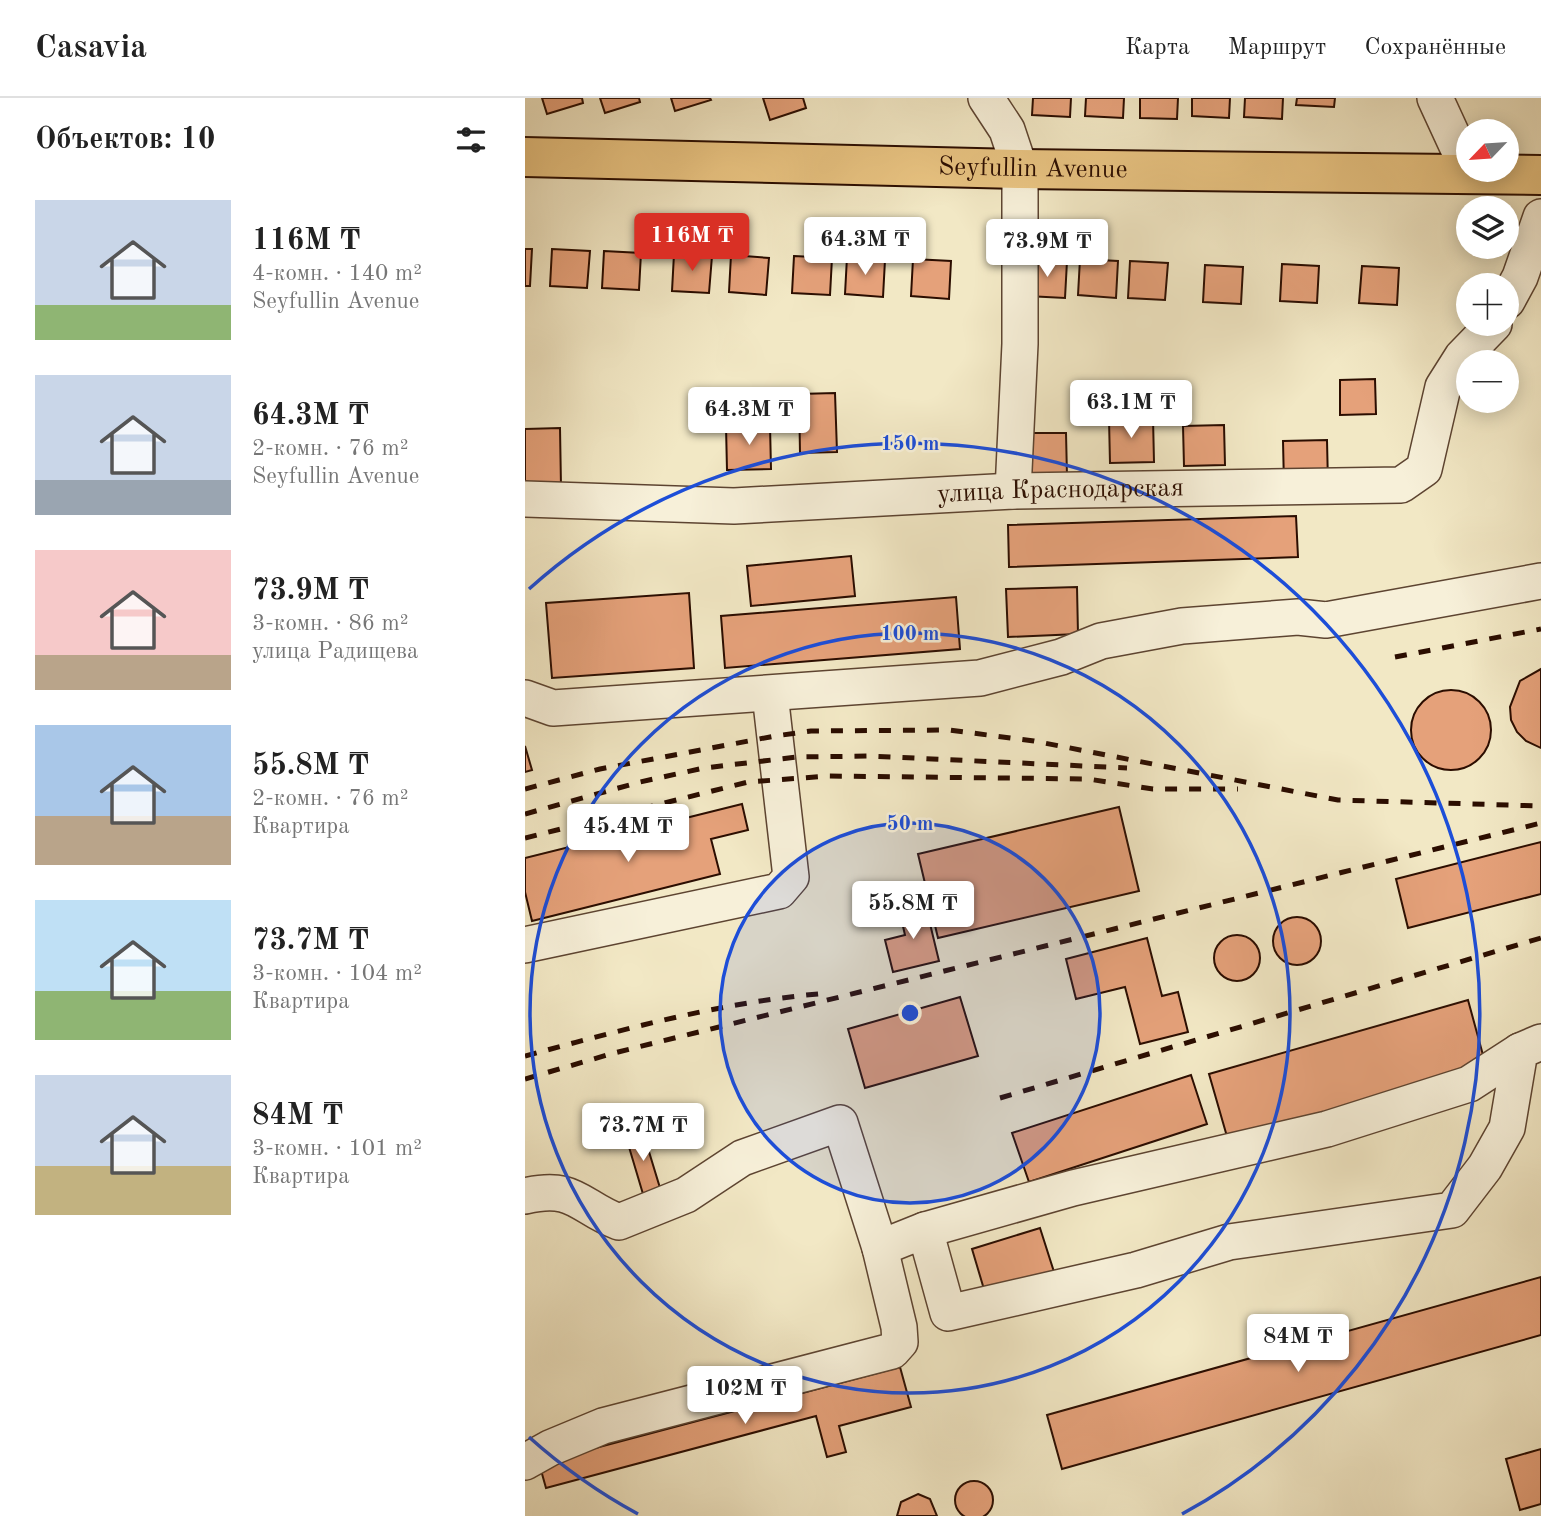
<!DOCTYPE html>
<html lang="ru">
<head>
<meta charset="utf-8">
<style>
  body { margin:0; font-family:"Old Standard TT",serif; background:#f6f6f6; color:#222; height:100vh; display:flex; flex-direction:column; font-size:26px; white-space:nowrap }
  * { box-sizing:border-box; margin:0 }
  p { font-size:23px; color:#767676 }
  .icon { flex:none; width:38px; height:38px; fill:none; stroke:currentColor; stroke-width:2; stroke-linecap:round; stroke-linejoin:round }
  .map { position:relative; flex:1; overflow:hidden }
  .drawer { display:flex; flex-direction:column; background:#fff; width:525px }
  .drawer>* { flex:none }
  .needle { width:46px; rotate:245deg }
  .controls { position:absolute; left:931px; top:21px; display:grid; gap:14px }
  .controls a { display:grid; place-items:center; width:63px; height:63px; border-radius:50%; background:#fff; box-shadow:0 4px 18px #0003; font-size:35px }
  .price { position:absolute; translate:-50% -60px; padding:0 16px; border-radius:7px; background:#fff; color:#222; font-size:23px; line-height:46px; filter:drop-shadow(0 2px 4px #0008) }
  .price::after { content:''; position:absolute; left:50%; top:42px; width:21px; height:16px; margin-left:-10px; background:inherit; clip-path:polygon(0 0,100% 0,50% 100%) }
  .price.on { background:#d93025; color:#fff }
  ul { padding:0; list-style:none }
  li { display:flex; align-items:center; gap:21px; height:175px; padding:0 35px }
  li span { display:grid; place-items:center; flex:none; width:196px; height:140px; border-radius:0px; color:#555 }
  li>.icon { margin-inline-start:auto }
  span .icon { width:84px; height:84px; fill:#fffc; stroke-width:1 }
  li b { font-size:30px }
  h2 { display:flex; justify-content:space-between; align-items:center; height:84px; padding:0 35px; font-size:30px }
  header { display:flex; align-items:center; gap:42px; box-sizing:border-box; height:98px; padding:0 35px; background:#fff; border-bottom:2px solid #e0e0e0 }
  header strong { font-size:33px }
  nav { display:flex; gap:38px; margin-inline-start:auto; font-size:24px }
  main { display:flex; flex:1; min-height:0 }
  .map>svg:first-child { display:block }
</style>
</head>
<body>
<header>
<strong>Casavia</strong>
<nav><a>Карта</a><a>Маршрут</a><a>Сохранённые</a></nav>
</header>
<main>
<section class="drawer">
<h2>Объектов: 10<svg class="icon" aria-label="filters" viewBox="0 0 24 24"><path d="M4 7h16M4 17h16"/><circle cx="9" cy="7" r="2"/><circle cx="15" cy="17" r="2"/></svg></h2>
<ul>
<li><span style="background:linear-gradient(#c9d6e8 75%,#8fb573 0)"><svg class="icon" aria-label="home" viewBox="0 0 24 24"><path d="M3 11l9-7 9 7M6 9v11h12V9"/></svg></span><div><b>116M ₸</b><p>4-комн. · 140 m²</p><p>Seyfullin Avenue</p></div></li>
<li><span style="background:linear-gradient(#c9d6e8 75%,#9aa5b1 0)"><svg class="icon" aria-label="home" viewBox="0 0 24 24"><path d="M3 11l9-7 9 7M6 9v11h12V9"/></svg></span><div><b>64.3M ₸</b><p>2-комн. · 76 m²</p><p>Seyfullin Avenue</p></div></li>
<li><span style="background:linear-gradient(#f6c9c9 75%,#b9a48a 0)"><svg class="icon" aria-label="home" viewBox="0 0 24 24"><path d="M3 11l9-7 9 7M6 9v11h12V9"/></svg></span><div><b>73.9M ₸</b><p>3-комн. · 86 m²</p><p>улица Радищева</p></div></li>
<li><span style="background:linear-gradient(#a9c7e8 65%,#b9a48a 0)"><svg class="icon" aria-label="home" viewBox="0 0 24 24"><path d="M3 11l9-7 9 7M6 9v11h12V9"/></svg></span><div><b>55.8M ₸</b><p>2-комн. · 76 m²</p><p>Квартира</p></div></li>
<li><span style="background:linear-gradient(#bfe0f5 65%,#8fb573 0)"><svg class="icon" aria-label="home" viewBox="0 0 24 24"><path d="M3 11l9-7 9 7M6 9v11h12V9"/></svg></span><div><b>73.7M ₸</b><p>3-комн. · 104 m²</p><p>Квартира</p></div></li>
<li><span style="background:linear-gradient(#c9d6e8 65%,#c2b280 0)"><svg class="icon" aria-label="home" viewBox="0 0 24 24"><path d="M3 11l9-7 9 7M6 9v11h12V9"/></svg></span><div><b>84M ₸</b><p>3-комн. · 101 m²</p><p>Квартира</p></div></li>
</ul>
</section>
<div class="map">
<svg width="1016" height="1418" viewBox="0 0 1016 1418">
  <rect width="100%" height="100%" fill="#f2e8c5"/>
  <filter id="stains"><feTurbulence type="fractalNoise" baseFrequency=".00286" numOctaves="4"/><feColorMatrix values="0 0 0 0 .2 0 0 0 0 .09 0 0 0 0 .02 0 0 0 .5 -.17"/></filter>
  <radialGradient id="worn" r=".72"><stop offset=".6" stop-color="#630" stop-opacity="0"/><stop offset="1" stop-color="#630" stop-opacity=".3"/></radialGradient>
  <g fill="#e5a17a" stroke="#2b0d00" stroke-width="2">
    <path d="M17,0h40l1,5 -36,11z"/>
    <path d="M75,0h39l1,4 -35,11z"/>
    <path d="M146,0h39l1,2 -36,11z"/>
    <path d="M238,0h40l3,10 -36,12z"/>
    <path d="M508,0h38l-1,19 -38,-2z"/>
    <path d="M561,0h38l-1,20 -38,-2z"/>
    <path d="M615,0h38l-1,21 -37,-1z"/>
    <path d="M667,0h38l-1,20 -37,-2z"/>
    <path d="M720,0h38l-1,21 -38,-2z"/>
    <path d="M772,0h38l-1,9 -38,-2z"/>
    <path d="M0,151h7l-2,37h-5z"/>
    <path d="M27,151l38,2 -3,37 -37,-2z"/>
    <path d="M79,153l37,2 -2,37 -37,-2z"/>
    <path d="M149,156l38,2 -3,37 -37,-2z"/>
    <path d="M206,157l38,3 -3,37 -37,-3z"/>
    <path d="M269,158l38,2 -2,37 -38,-2z"/>
    <path d="M322,159l38,3 -2,37 -38,-3z"/>
    <path d="M388,161l38,2 -2,38 -38,-3z"/>
    <path d="M505,161l37,2 -2,37 -38,-2z"/>
    <path d="M555,161l38,2 -2,37 -38,-3z"/>
    <path d="M605,163l38,2 -3,37 -37,-2z"/>
    <path d="M757,166l37,2 -2,37 -37,-2z"/>
    <path d="M680,167l38,2 -2,37 -38,-2z"/>
    <path d="M837,168l37,2 -2,37 -38,-2z"/>
    <path d="M850,281l1,35 -36,1v-35z"/>
    <path d="M310,295l2,59 -37,1 -1,-59z"/>
    <path d="M628,320l1,44 -44,1 -1,-44z"/>
    <path d="M245,327l1,44 -44,1 -1,-44z"/>
    <path d="M699,327l1,40 -41,1 -1,-40z"/>
    <path d="M35,330l1,59 -36,1v-59z"/>
    <path d="M497,335h44l1,43 -44,1z"/>
    <path d="M802,342l1,44 -44,1 -1,-44z"/>
    <path d="M771,418l2,41 -289,10 -1,-42z"/>
    <path d="M326,458l4,40 -104,10 -4,-40z"/>
    <path d="M552,489l1,47 -70,3 -2,-48z"/>
    <path d="M164,495l5,75 -142,10 -6,-75z"/>
    <path d="M431,499l4,52 -235,19 -4,-52z"/>
    <path d="M1016,571v79l-15,-7 -9,-9 -6,-12 -1,-13 10,-26z"/>
    <circle cx="926" cy="632" r="40"/>
    <path d="M0,648l7,24 -7,2z"/>
    <path d="M217,706l6,26 -37,9 9,35 -188,47 -7,-29v-34z"/>
    <path d="M594,709l20,84 -201,47 -20,-84z"/>
    <path d="M1016,744v52l-133,34 -12,-49z"/>
    <path d="M400,805l14,58 -46,11 -8,-32 20,-5 -6,-26z"/>
    <circle cx="772" cy="843" r="24"/>
    <circle cx="712" cy="860" r="23"/>
    <path d="M622,840l15,58 16,-4 10,40 -48,12 -15,-57 -49,12 -10,-40z"/>
    <path d="M435,899l18,59 -113,32 -17,-59z"/>
    <path d="M943,902l18,66 -258,74 -19,-66z"/>
    <path d="M666,977l16,49 -178,58 -17,-49z"/>
    <path d="M118,1034l17,56 -17,6 -17,-57z"/>
    <path d="M515,1130l15,47 -69,21 -14,-47z"/>
    <path d="M1016,1179v58l-479,134 -15,-54z"/>
    <path d="M375,1269l11,40 -72,19 7,26 -19,5 -11,-41 -270,72 -7,-25z"/>
    <path d="M1016,1351v55l-21,6 -14,-51z"/>
    <circle cx="449" cy="1402" r="19"/>
    <path d="M393,1396l12,5 7,17h-40l4,-14z"/>
  </g>
  <g fill="none" stroke-linecap="round" stroke-linejoin="round">
    <defs>
      <g id="minor">
        <path d="M461,0l21,32 13,39v175l-7,147"/>
        <path d="M910,0l35,76"/>
        <path d="M982,203l13,-24 21,-60"/>
        <path id="s1" d="M0,401l209,7 279,-15 388,-6 23,-16 19,-82 19,-30 32,-33"/>
        <path d="M0,600l28,10 427,-30 81,-21 40,-16 81,-15 116,-9 28,3 215,-39"/>
        <path d="M0,847l254,-54 12,-14 -21,-183"/>
        <path d="M0,1098c50,-12 54,11 94,26l67,-27 56,-37 98,-35 40,125 19,79 1,15 -8,9 -289,75 -53,22 -25,14"/>
        <path d="M400,1132l148,-42 254,-59 142,-45 51,-33"/>
        <path d="M355,1150l45,-18 23,83 188,-43 93,-28 223,-32 33,-43 22,-39 13,-77 21,-9"/>
      </g>
      <g id="major">
        <path id="s2" d="M0,59l495,12 521,6"/>
      </g>
    </defs>
    <use href="#minor" stroke="#5d4431" stroke-width="38"/>
    <use href="#major" stroke="#2b0d00" stroke-width="42"/>
    <use href="#minor" stroke="#f7f0d9" stroke-width="35"/>
    <use href="#major" stroke="#e9c482" stroke-width="38"/>
    <g stroke="#2b0d00" stroke-width="5" stroke-dasharray="12 12" stroke-linecap="butt">
      <path d="M870,559l146,-28"/>
      <path d="M0,691l75,-20 175,-33 36,-5 138,-1 85,11 304,59 203,6"/>
      <path d="M0,716l115,-32 64,-14 93,-11 73,-1 257,12"/>
      <path d="M0,740l223,-56 81,-6 259,3 65,10h85"/>
      <path d="M0,958c100,-27 200,-55 304,-63"/>
      <path d="M0,981l89,-26 927,-230"/>
      <path d="M475,1000l541,-160"/>
    </g>
  </g>
  <circle cx="385" cy="915" r="190" fill="#1d4ed8" fill-opacity=".12"/>
  <g fill="none" stroke="#1d4ed8" stroke-width="3.5">
    <circle cx="385" cy="915" r="190"/>
    <circle cx="385" cy="915" r="380"/>
    <path d="M113 1416A570 570 0 0 1 4 1339M4 491A570 570 0 1 1 657 1416"/>
  </g>
  <g text-anchor="middle" dominant-baseline="central" stroke-width="5" stroke-linejoin="round" paint-order="stroke">
    <g font-size="26" fill="#2b0d00" stroke="#f7f0d9">
      <text stroke="none"><textPath href="#s2" startOffset="508">Seyfullin Avenue</textPath></text>
      <text stroke="none"><textPath href="#s1" startOffset="536">улица Краснодарская</textPath></text>
    </g>
  </g>
  <circle cx="385" cy="915" r="10" fill="#1d4ed8" stroke="#f7f0d9" stroke-width="3.5"/>
  <g font-size="21" text-anchor="middle" font-weight="bold" fill="#1d4ed8" stroke="#f7f0d9" stroke-width="5" stroke-linejoin="round" paint-order="stroke">
    <text x="385" y="352">150 m</text>
    <text x="385" y="542">100 m</text>
    <text x="385" y="732">50 m</text>
  </g>
  <rect width="100%" height="100%" filter="url(#stains)"/>
  <rect width="100%" height="100%" fill="url(#worn)"/>
</svg>
<div class="controls">
<a><svg class="needle" viewBox="-14 -14 28 28"><path d="M0-13l5 13h-10z" fill="#e53935"/><path d="M0 13l5-13h-10z" fill="#767676"/></svg></a>
<a><svg class="icon" aria-label="layers" viewBox="0 0 24 24"><path d="M12 4l9 5-9 5-9-5zM3 14l9 5 9-5"/></svg></a>
<a>+</a>
<a>−</a>
</div>
<b class="price on" style="left:167px;top:175px">116M ₸</b>
<b class="price" style="left:340px;top:179px">64.3M ₸</b>
<b class="price" style="left:522px;top:181px">73.9M ₸</b>
<b class="price" style="left:606px;top:342px">63.1M ₸</b>
<b class="price" style="left:224px;top:349px">64.3M ₸</b>
<b class="price" style="left:103px;top:766px">45.4M ₸</b>
<b class="price" style="left:388px;top:843px">55.8M ₸</b>
<b class="price" style="left:118px;top:1065px">73.7M ₸</b>
<b class="price" style="left:773px;top:1276px">84M ₸</b>
<b class="price" style="left:220px;top:1328px">102M ₸</b>
</div>
</main>
</body>
</html>
